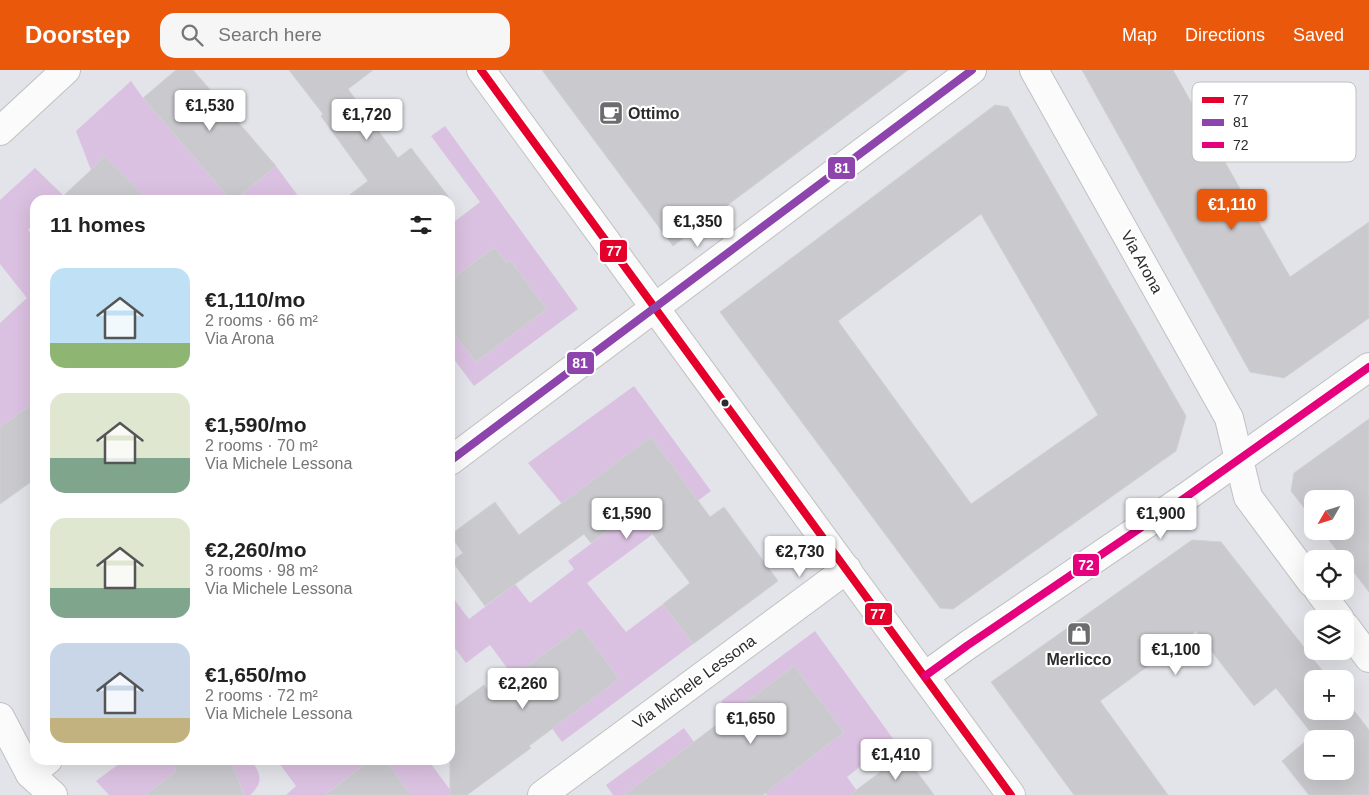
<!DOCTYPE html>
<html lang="en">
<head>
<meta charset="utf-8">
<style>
  body { margin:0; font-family:Arial,sans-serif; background:#f6f6f6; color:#222; height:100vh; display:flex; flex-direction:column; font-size:19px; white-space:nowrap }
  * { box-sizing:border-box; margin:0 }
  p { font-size:16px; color:#767676 }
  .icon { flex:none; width:28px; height:28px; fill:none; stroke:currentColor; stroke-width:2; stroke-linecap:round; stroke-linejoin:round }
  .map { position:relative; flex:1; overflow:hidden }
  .details { position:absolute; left:30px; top:125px; width:425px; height:570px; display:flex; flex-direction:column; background:#fff; border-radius:15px; box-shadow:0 5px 20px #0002 }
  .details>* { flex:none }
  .needle { width:32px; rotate:231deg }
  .tools { position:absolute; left:1304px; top:420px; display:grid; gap:10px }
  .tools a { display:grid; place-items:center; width:50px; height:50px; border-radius:10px; background:#fff; box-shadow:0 5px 20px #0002; font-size:25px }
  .price { position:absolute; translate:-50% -42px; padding:0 11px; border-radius:5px; background:#fff; color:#222; font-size:16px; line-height:32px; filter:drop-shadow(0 1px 2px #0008) }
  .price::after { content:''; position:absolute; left:50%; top:30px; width:15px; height:11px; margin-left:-8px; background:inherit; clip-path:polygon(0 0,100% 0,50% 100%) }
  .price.selected { background:#ea580c; color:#fff }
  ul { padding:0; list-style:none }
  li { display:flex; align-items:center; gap:15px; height:125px; padding:0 20px }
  li span { display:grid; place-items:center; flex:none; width:140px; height:100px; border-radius:15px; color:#555 }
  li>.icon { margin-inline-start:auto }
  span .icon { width:60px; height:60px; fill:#fffc; stroke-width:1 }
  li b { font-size:21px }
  h2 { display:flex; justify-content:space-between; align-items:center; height:60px; padding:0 20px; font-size:21px }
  header { display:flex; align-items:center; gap:30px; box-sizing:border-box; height:70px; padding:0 25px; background:#ea580c; color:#fff }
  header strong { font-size:24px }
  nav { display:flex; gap:28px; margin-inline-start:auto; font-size:18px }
  .search { width:350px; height:45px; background:#f6f6f6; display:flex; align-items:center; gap:12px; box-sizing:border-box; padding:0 18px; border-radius:15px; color:#767676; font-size:19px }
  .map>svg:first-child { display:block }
</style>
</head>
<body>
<header>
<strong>Doorstep</strong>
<div class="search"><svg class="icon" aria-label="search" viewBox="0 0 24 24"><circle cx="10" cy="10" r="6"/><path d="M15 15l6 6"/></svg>Search here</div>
<nav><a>Map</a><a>Directions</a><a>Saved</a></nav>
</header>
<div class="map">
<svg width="1369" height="725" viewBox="0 0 1369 725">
  <rect width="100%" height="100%" fill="#e3e4e9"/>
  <g fill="#dbc1e1">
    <path d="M131,11l12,17 88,102h-84l-56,-30 -15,-39z"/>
    <path d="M445,56l133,183 -104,77 -24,-32 1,-25 25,33 71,-53 -37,-49 -3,3 -13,-16 -44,34v-56l30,-23 -49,-66z"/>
    <path d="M276,96l25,34h-66z"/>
    <path d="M35,98l29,28 -5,4h-24v23l-7,7 7,8v164l-35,25v-104l27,-25 -27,-34v-64z"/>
    <path d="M634,316l77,105 -124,92 39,49 37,-28 30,40 -131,98 -72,-97 -24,18 -16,-21v-48l19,25 46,-35 15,19 44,-34 -6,-8 112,-84 -118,27 -34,-41z"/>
    <path d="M815,561l79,109 -47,37 13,18h-93l-2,-2 79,-61 -50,-66 -62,48 -11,-13z"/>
    <path d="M684,658l10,14 -58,44 6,9h-29l-7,-10z"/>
    <path d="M124,690h127c10,13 13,23 -1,35h-141l-13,-14z"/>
    <path d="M283,690h88l-46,35h-39l10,-9 -17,-23z"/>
    <path d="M385,690h43l26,35h-43z"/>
  </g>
  <g fill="#cacace" stroke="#cfd0d4" fill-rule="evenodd">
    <path d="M176,0h17l83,96 -41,34h-4l-88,-102z"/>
    <path d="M289,0h84l-25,19 50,69 13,-10 40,52h-108l25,-19 -47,-65 2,-2z"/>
    <path d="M542,0h366l-235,176z"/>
    <path d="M1082,0h91l117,207 79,-55v96l-85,60 -34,-6z"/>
    <path d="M995,35l13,2 178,309 -10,35 -223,158 -13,-1 -220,-296zM981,144l117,201 -127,89 -133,-183z"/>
    <path d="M105,86l42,44h-88l32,-30z"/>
    <path d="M494,177l13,16 3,-3 37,49 -71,53 -26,-34v-47z"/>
    <path d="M35,332v77l-35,25v-77z"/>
    <path d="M1369,349v173l-47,-61h23v-32h-33v19l-21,-27 3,-18z"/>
    <path d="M651,367l59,80 14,-10 54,74 -85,63 -30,-40 27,-21 -55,-72 -44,32 -7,-9 -99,72 -33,-45 11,-8 -13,-18 45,-33 24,33z"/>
    <path d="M1192,470l29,2 108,137h-17v32h33v-12l24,31v65h-60l-27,-34 31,-26 -37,-47 -22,18 -58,-75 -96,70 68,94h-94l-83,-113zM1312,669h33v32h-33z"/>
    <path d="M581,557l38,52 -90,67 2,2 -64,47h-17v-85l34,-25 6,9z"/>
    <path d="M794,596l50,66 -81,63h-139z"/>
    <path d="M904,684l30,41h-84z"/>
    <path d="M172,690h58l14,35h-99l31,-23z"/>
    <path d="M371,690h14l26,35h-86z"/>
  </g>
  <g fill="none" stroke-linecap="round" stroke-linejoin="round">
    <defs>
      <g id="minor">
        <path d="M481,0l530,725"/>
        <path d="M1034,0l195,348 19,79 64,86"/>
        <path d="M0,61l66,-61"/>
        <path d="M450,391l522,-391"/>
        <path d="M1319,521l21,28"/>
        <path d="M1345,556l24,32"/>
        <path d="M925,606l43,-31 218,-148 183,-130"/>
        <path d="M0,647l30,57 23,21"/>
        <path d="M30,704l18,-14"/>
        <path d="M542,725l305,-226"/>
      </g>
    </defs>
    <use href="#minor" stroke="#c1c1c2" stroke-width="30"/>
    <use href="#minor" stroke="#fbfbfc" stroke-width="28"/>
    <defs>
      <path id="bus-1" d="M481,0l530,725"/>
      <path id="bus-2" d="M450,391l522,-391"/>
      <path id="bus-3" d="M925,606l43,-31 218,-148 183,-130"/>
    </defs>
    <use href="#bus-1" stroke="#fff" stroke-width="11"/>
    <use href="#bus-2" stroke="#fff" stroke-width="11"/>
    <use href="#bus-3" stroke="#fff" stroke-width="11"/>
    <use href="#bus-1" stroke="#e4002b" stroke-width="8"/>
    <use href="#bus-2" stroke="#8e44ad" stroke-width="8"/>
    <use href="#bus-3" stroke="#e5007d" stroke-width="8"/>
  </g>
  <defs>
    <symbol id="cafe-square" viewBox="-11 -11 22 22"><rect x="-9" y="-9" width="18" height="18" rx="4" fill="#6c6c6e" stroke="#fff"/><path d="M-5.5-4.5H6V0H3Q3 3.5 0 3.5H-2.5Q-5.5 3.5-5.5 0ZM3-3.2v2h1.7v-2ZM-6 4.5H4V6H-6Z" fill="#fff"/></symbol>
    <symbol id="shop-square" viewBox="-11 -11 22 22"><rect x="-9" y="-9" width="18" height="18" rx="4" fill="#6c6c6e" stroke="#fff"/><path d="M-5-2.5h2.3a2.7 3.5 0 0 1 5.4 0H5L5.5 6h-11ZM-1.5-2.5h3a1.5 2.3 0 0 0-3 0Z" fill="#fff"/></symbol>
  </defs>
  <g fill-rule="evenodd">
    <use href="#cafe-square" x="597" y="29" width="28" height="28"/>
    <use href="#shop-square" x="1065" y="550" width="28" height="28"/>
  </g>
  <circle fill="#2c2c2c" stroke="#fff" stroke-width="2" cx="725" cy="333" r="4.5"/>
  <g text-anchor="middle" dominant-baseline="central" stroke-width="4.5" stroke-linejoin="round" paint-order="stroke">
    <g font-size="16" font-weight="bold" fill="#2c2c2c" stroke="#fff" text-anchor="start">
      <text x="628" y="43">Ottimo</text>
      <text x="1079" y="589" text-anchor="middle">Merlicco</text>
    </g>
    <g font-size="16" fill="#2c2c2c" stroke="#fff">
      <text transform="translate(1142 192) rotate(61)">Via Arona</text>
      <text transform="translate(694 612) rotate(-36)">Via Michele Lessona</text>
    </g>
  </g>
  <rect x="1192" y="12" width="164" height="80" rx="8" fill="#fff" stroke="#c0c0c0" stroke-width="1"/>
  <rect x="1202" y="27" width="22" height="6" fill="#e4002b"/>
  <rect x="1202" y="49" width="22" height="7" fill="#8e44ad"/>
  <rect x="1202" y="72" width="22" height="6" fill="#e5007d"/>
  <g font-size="14" fill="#2c2c2c">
    <text x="1233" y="35">77</text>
    <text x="1233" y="57">81</text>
    <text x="1233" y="80">72</text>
  </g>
  <g stroke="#fff" stroke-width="2">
    <rect x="827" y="86" width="29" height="24" rx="5" fill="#8e44ad"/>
    <rect x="599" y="169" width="29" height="24" rx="5" fill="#e4002b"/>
    <rect x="566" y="281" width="29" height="24" rx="5" fill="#8e44ad"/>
    <rect x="1072" y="483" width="28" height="24" rx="5" fill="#e5007d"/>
    <rect x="864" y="532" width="29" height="24" rx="5" fill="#e4002b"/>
  </g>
  <g font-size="14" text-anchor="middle" font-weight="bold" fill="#fff">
    <text x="842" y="103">81</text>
    <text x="614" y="186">77</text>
    <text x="580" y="298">81</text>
    <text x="1086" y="500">72</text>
    <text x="878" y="549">77</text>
  </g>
</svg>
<div class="tools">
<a><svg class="needle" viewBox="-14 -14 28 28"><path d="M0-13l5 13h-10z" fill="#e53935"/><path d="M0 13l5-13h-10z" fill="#767676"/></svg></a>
<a><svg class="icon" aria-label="locate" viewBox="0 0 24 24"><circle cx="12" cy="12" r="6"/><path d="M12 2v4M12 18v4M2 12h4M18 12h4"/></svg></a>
<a><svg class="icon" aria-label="layers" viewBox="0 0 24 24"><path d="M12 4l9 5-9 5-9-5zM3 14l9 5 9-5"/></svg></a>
<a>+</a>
<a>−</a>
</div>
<b class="price" style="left:210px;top:62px">€1,530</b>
<b class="price" style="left:367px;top:71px">€1,720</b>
<b class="price selected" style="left:1232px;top:161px">€1,110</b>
<b class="price" style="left:698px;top:178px">€1,350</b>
<b class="price" style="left:627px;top:470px">€1,590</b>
<b class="price" style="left:1161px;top:470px">€1,900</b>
<b class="price" style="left:800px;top:508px">€2,730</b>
<b class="price" style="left:1176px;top:606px">€1,100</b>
<b class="price" style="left:523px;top:640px">€2,260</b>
<b class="price" style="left:751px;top:675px">€1,650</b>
<b class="price" style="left:896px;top:711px">€1,410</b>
<section class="details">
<h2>11 homes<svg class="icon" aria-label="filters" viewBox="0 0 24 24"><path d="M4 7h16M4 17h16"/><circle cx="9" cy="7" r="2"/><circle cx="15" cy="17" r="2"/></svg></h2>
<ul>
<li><span style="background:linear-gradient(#bfe0f5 75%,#8fb573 0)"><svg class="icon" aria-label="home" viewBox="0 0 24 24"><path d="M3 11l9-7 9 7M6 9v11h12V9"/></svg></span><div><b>€1,110/mo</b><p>2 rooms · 66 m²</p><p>Via Arona</p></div></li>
<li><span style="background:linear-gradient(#dfe7d0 65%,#7fa58c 0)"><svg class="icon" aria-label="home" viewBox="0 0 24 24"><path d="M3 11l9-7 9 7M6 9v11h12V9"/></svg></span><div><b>€1,590/mo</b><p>2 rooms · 70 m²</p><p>Via Michele Lessona</p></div></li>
<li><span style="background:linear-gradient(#dfe7d0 70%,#7fa58c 0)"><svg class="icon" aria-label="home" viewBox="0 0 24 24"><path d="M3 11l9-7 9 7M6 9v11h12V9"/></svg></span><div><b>€2,260/mo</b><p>3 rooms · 98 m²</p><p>Via Michele Lessona</p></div></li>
<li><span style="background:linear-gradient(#c9d6e8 75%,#c2b280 0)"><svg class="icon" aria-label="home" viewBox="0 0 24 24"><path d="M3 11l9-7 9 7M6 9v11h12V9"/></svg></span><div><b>€1,650/mo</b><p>2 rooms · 72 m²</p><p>Via Michele Lessona</p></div></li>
</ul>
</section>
</div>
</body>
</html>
